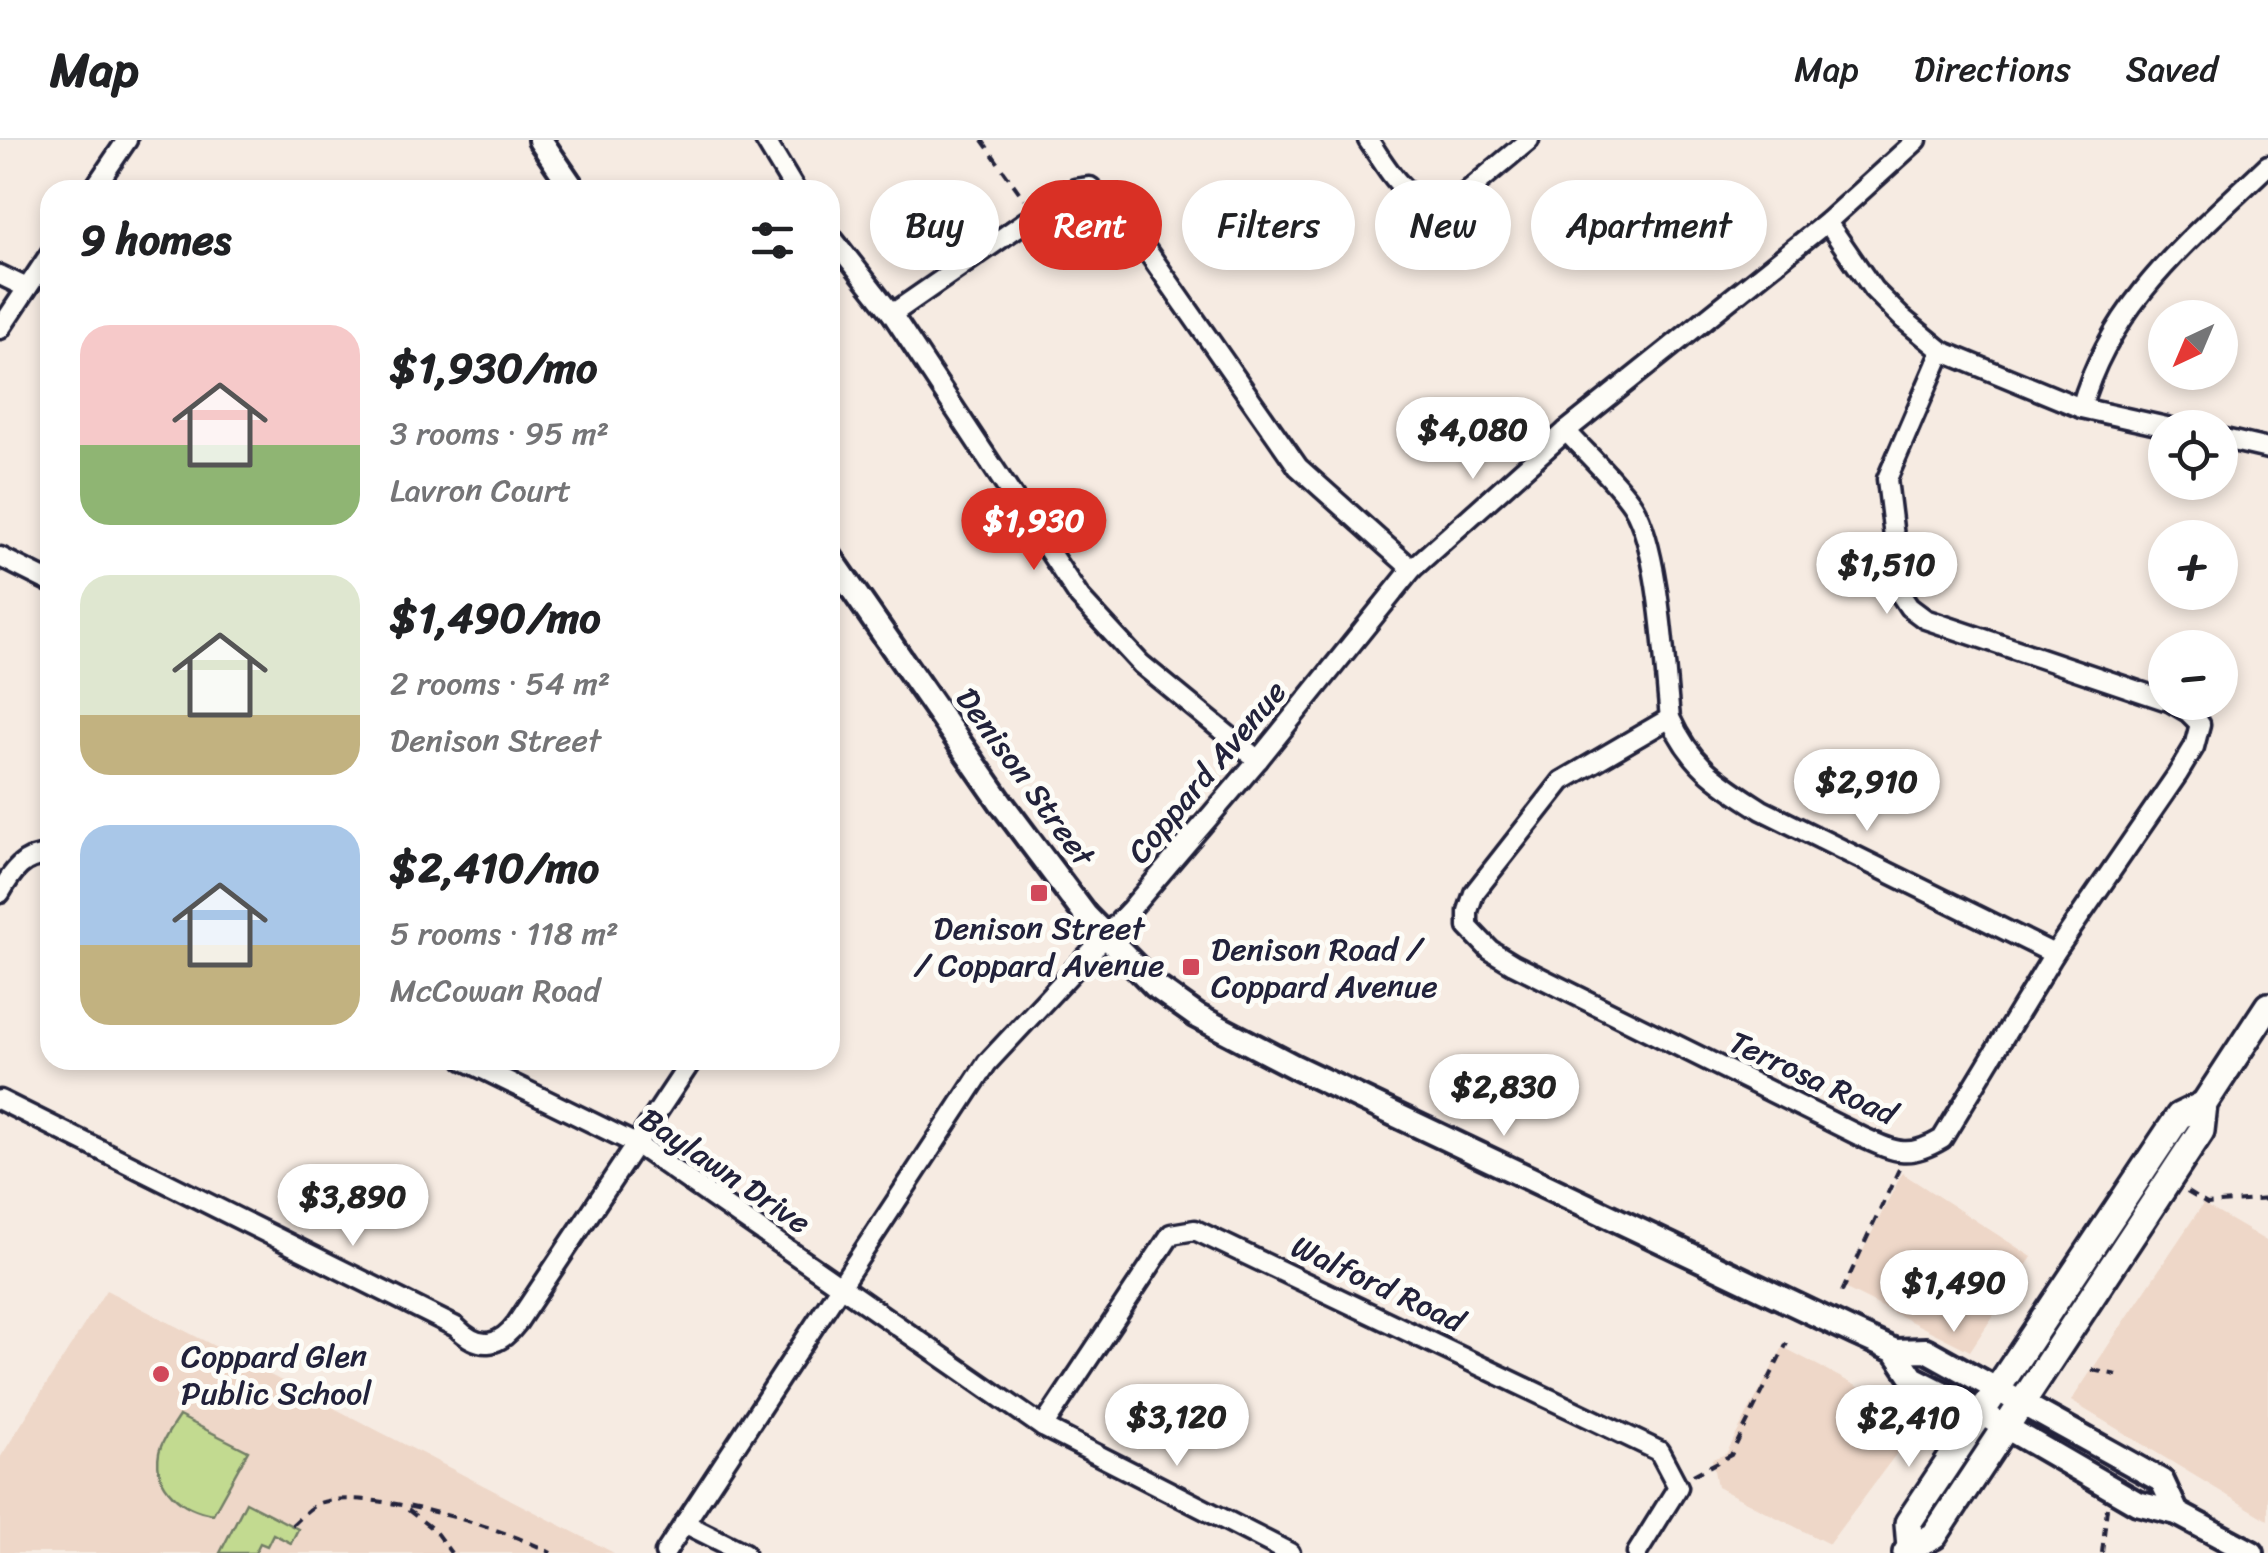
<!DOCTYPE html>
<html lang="en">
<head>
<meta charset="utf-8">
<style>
  body { margin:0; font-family:Sriracha,sans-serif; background:#f6f6f6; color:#202124; height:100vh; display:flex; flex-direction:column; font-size:38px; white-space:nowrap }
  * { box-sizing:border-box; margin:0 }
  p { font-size:32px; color:#757577 }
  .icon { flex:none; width:55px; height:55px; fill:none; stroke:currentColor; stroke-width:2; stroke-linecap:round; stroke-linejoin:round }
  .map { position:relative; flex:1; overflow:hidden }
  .sheet { position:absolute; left:40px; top:40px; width:800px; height:890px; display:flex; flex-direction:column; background:#fff; border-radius:30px; box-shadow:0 5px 15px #0003 }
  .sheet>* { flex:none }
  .guide { position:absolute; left:870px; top:40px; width:950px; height:90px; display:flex; gap:20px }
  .needle { width:65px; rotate:224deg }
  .tools { position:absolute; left:2148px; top:160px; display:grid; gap:20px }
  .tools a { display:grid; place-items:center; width:90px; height:90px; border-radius:50%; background:#fff; box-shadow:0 5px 15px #0003; font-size:50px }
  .price { position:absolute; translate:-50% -85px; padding:0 22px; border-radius:35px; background:#fff; color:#222; font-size:32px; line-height:65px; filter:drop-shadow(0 2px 5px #0008) }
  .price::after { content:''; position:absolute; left:50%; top:60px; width:30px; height:22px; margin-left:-15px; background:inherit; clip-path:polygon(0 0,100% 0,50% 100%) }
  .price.on { background:#d93025; color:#fff }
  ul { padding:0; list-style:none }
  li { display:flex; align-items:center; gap:30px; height:250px; padding:0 40px }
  li span { display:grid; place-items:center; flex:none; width:280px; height:200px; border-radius:30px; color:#555 }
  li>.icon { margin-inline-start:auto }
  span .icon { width:120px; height:120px; fill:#fffc; stroke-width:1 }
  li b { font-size:42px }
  h2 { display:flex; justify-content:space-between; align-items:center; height:120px; padding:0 40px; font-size:42px }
  .pill { padding:0 35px; border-radius:45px; background:#fff; box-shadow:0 5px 15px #0003; font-size:35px; line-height:90px }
  .pill.on { background:#d93025; color:#fff }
  header { display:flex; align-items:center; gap:60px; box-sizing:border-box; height:140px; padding:0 50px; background:#fff; border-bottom:2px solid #e0e0e0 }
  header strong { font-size:48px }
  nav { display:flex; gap:55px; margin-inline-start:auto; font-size:35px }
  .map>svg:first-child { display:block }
</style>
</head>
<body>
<header>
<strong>Map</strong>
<nav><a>Map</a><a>Directions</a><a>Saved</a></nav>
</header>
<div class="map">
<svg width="2268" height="1413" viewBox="0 0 2268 1413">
  <rect width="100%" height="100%" fill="#f6ebe2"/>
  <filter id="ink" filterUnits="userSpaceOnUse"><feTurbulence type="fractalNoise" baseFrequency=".01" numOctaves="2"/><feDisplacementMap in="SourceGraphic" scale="20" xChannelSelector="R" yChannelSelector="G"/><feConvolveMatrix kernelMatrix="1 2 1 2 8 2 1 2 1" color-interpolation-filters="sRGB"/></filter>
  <g filter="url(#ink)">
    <g fill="#eed7c8">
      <path d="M1902,1033l130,84 -62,94 -126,-63z"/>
      <path d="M2203,1064l65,38v278l-197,-119z"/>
      <path d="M106,1150l508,263h-614v-95z"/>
      <path d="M1783,1207l117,62 -1,41 -70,94 -112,-57 -5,-28 14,-5z"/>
    </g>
    <g fill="#c2da90" stroke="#727e66" stroke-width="2.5">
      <path d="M179,1276l69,35 -35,63c-30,-4 -60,-27 -54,-61 2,-12 14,-27 20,-37z"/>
      <path d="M246,1362l52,27 -7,14 -18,-9 -6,12 -7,-3 -5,10h-35z"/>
    </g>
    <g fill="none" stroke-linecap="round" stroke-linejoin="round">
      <defs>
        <g id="minor">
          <path d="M765,0l30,50"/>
          <path d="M1368,0c23,33 37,66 82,66l79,-66"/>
          <path d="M93,50l34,-50"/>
          <path d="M1827,82l46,67 29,29 40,33 139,57 90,20"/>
          <path d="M830,95l62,79 188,284 61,66 117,96"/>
          <path d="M0,135l27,13"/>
          <path d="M892,174l143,-99 40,-26 15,-2 32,28 176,252 114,102"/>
          <path d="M0,189l50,-75"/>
          <path d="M1942,211l-55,128 14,116 8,12 16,12 240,81"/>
          <path d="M2081,268c30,-107 110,-169 187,-243"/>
          <path d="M1566,291c18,20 54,54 67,75 27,45 31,158 37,212 22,49 49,64 92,92l292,144"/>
          <path d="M2220,298l48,11"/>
          <path d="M0,417l50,25"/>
          <path d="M1670,578l-108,63 -88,112 -6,18v16l22,23 23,14 351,174c33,15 46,20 78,1l112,-185 123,-179 17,-28 6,-23 -12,-12 -17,-10"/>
          <path d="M0,753c12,-21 24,-39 50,-37"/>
          <path d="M464,920l172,84 407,283 247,126"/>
          <path d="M0,960l456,227c23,23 42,21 61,-4l175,-263"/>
          <path d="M1043,1287l128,-193 24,-4 464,221 19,36 -41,66"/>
          <path d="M684,1383l60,30"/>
          <path d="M665,1413l322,-490 142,-152 129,-151 154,-191 154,-138 261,-209 90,-82"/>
        </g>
        <g id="tertiary">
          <path d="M540,0l34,50"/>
          <path d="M830,417l172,247 84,112 69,70 42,30 98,51 560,266 40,18 31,-1 236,131 15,32"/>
          <path d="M1895,1211l18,27 67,34 157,91 40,10 75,40"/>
        </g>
        <g id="secondary">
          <path d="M1910,1408l-2,-25 271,-407 25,-12"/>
          <path d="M1906,1413l4,-5 24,-12 267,-405 3,-27 64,-98"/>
        </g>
      </defs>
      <use href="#minor" stroke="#22223b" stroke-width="25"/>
      <use href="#tertiary" stroke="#22223b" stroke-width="30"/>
      <use href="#secondary" stroke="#22223b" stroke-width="32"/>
      <g stroke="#22223b" stroke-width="4" stroke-dasharray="10 8" stroke-linecap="butt">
        <path d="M982,0l42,59"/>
        <path d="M2187,1052l20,12 61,-5"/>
        <path d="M1842,1152l57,-123"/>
        <path d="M2092,1230l25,5"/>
        <path d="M1693,1335l38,-20 56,-112"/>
        <path d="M408,1370l26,20 17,23"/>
        <path d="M292,1385c9,-8 19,-20 31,-23 48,-14 186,27 228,51"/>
        <path d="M2102,1413l5,-45"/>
      </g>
      <use href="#minor" stroke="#fdfcf7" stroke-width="18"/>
      <use href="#tertiary" stroke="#fdfcf7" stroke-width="22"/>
      <use href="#secondary" stroke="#fdfcf7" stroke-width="25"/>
    </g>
  </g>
  <g fill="#d1495b" stroke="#fdfcf7" stroke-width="4">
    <rect x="1029" y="743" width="20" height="20" rx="5"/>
    <rect x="1181" y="817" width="20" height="20" rx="5"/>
    <circle cx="161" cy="1234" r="10"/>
  </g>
  <g text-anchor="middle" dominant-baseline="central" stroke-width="10" stroke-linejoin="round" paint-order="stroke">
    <g font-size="32" fill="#22223b" stroke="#fdfcf7">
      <text transform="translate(1207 632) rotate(-50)">Coppard Avenue</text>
      <text transform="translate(1025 637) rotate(54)">Denison Street</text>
      <text transform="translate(1813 938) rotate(25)">Terrosa Road</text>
      <text transform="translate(725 1031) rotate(34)">Baylawn Drive</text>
      <text transform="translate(1378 1144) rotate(25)">Walford Road</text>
    </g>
    <g font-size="32" fill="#22223b" stroke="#fdfcf7" text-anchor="start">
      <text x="1039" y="788" text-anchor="middle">Denison Street<tspan x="1039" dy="37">/ Coppard Avenue</tspan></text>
      <text x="1211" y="809">Denison Road /<tspan x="1211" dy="37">Coppard Avenue</tspan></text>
      <text x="181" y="1216">Coppard Glen<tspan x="181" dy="37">Public School</tspan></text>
    </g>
  </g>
</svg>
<div class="tools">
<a><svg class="needle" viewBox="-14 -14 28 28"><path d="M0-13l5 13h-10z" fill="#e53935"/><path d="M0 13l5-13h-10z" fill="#757577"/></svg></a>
<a><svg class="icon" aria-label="locate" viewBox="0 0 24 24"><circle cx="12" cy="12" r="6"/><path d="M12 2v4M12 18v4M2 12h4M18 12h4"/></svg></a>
<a>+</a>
<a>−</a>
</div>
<b class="price" style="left:1473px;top:342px">$4,080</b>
<b class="price on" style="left:1034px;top:433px">$1,930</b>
<b class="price" style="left:1887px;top:477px">$1,510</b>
<b class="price" style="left:1867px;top:694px">$2,910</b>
<b class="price" style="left:1504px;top:999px">$2,830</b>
<b class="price" style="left:353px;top:1109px">$3,890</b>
<b class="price" style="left:1954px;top:1195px">$1,490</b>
<b class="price" style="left:1177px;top:1329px">$3,120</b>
<b class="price" style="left:1909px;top:1330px">$2,410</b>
<div class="guide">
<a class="pill">Buy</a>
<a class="pill on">Rent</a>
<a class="pill">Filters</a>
<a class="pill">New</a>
<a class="pill">Apartment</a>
</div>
<section class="sheet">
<h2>9 homes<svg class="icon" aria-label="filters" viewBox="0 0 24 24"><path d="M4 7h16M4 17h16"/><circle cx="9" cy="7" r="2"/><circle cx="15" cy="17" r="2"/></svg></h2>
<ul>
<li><span style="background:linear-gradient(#f6c9c9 60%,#8fb573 0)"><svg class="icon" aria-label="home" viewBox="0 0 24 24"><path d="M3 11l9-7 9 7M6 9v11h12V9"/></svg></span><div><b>$1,930/mo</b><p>3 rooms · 95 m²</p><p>Lavron Court</p></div></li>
<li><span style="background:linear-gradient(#dfe7d0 70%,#c2b280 0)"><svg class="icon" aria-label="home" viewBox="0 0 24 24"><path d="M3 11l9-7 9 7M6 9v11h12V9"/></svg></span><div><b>$1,490/mo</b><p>2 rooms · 54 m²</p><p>Denison Street</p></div></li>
<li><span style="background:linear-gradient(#a9c7e8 60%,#c2b280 0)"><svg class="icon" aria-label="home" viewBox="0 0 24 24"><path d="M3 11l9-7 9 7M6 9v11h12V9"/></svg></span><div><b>$2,410/mo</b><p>5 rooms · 118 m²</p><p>McCowan Road</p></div></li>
</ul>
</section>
</div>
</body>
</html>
